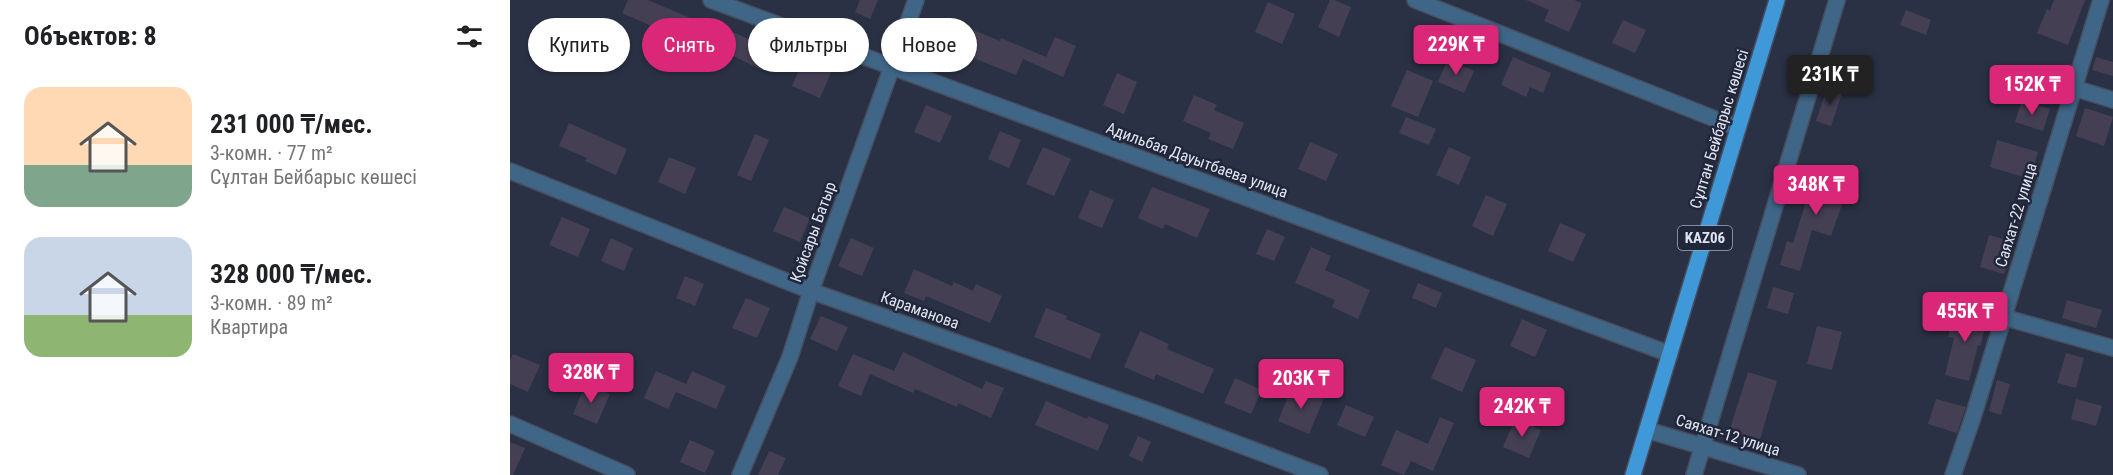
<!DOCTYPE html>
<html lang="ru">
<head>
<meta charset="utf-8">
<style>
  body { margin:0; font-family:"Roboto Condensed",sans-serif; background:#f2f2f2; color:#202124; height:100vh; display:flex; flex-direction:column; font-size:22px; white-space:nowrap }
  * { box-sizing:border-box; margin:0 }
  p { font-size:20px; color:#757577 }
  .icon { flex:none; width:33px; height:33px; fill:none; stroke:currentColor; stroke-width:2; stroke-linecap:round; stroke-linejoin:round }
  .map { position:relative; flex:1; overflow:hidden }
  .details { display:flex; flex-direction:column; background:#fff; width:510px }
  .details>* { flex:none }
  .guide { position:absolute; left:18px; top:18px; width:570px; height:54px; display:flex; gap:12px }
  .price { position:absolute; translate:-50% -51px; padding:0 14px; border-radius:6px; background:#db2777; color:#fff; font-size:20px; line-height:39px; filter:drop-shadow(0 2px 3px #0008) }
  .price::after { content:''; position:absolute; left:50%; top:36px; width:18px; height:14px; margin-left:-9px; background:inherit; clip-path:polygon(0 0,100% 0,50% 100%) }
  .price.on { background:#222; color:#fff }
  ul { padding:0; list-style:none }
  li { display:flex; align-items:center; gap:18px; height:150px; padding:0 24px }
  li span { display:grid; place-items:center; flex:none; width:168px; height:120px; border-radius:18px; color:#555 }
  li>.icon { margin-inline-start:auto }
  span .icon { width:72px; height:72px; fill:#fffc; stroke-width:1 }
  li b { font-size:26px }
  h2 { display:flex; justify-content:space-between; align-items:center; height:72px; padding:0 24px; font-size:26px }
  .pill { padding:0 21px; border-radius:27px; background:#fff; box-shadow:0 2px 4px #0004; font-size:21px; line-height:54px }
  .pill.on { background:#db2777; color:#fff }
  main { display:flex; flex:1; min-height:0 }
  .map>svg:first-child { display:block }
</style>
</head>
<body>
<main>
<section class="details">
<h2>Объектов: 8<svg class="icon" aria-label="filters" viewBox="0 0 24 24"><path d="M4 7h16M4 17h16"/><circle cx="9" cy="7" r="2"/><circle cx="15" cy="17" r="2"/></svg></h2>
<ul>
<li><span style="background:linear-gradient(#ffd9b3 65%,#7fa58c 0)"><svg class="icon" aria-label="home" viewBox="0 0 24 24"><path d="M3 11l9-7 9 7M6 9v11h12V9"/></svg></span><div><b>231 000 ₸/мес.</b><p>3-комн. · 77 m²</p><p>Сұлтан Бейбарыс көшесі</p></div></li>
<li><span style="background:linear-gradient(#c9d6e8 65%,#8fb573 0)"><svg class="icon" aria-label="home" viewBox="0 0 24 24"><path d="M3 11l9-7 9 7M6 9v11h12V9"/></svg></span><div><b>328 000 ₸/мес.</b><p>3-комн. · 89 m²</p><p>Квартира</p></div></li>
</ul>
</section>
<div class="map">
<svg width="1603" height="475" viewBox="0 0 1603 475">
  <rect width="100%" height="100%" fill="#2a3144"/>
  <g fill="#453f54">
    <path d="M118,0h20l47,20 -15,33 -23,-10 6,-12 -41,-18z"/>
    <path d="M350,0h18l-8,19 -15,-7z"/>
    <path d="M820,0h4l17,7 -12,30 -21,-10z"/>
    <path d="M1016,0h48l8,3 -13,29 -25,-11 5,-11z"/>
    <path d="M1544,0h31l-17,45 -31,-12 10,-24 3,2z"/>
    <path d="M758,2l27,12 -13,30 -27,-12z"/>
    <path d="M1396,10l25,10 -5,15 -26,-10z"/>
    <path d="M1113,20l23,10 -11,23 -23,-10z"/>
    <path d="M209,26l32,14 3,-6 20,8 -12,28 -52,-25z"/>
    <path d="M461,29l29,12 1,-3 45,19 9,-20 21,9 -13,31 -40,-18 -7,16 -55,-22z"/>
    <path d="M295,56l28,12 -13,30 -28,-12z"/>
    <path d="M1003,57l38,16 -8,20 -13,-6 -4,10 -25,-12z"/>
    <path d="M1586,57l17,5v14l-21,-6z"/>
    <path d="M938,59l26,12 -10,22 -26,-11z"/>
    <path d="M897,70l26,11 -15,36 -27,-11z"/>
    <path d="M607,73l20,9 -13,32 -21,-9z"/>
    <path d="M1318,85l15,5 -12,36 -15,-5z"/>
    <path d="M684,95l23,10 -3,5 30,13 -11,26 -25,-10 3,-6 -28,-12z"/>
    <path d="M1512,100l28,9 -7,22 -28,-9z"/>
    <path d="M416,105l26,11 -12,27 -26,-11z"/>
    <path d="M1575,108l28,9 -9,29 -28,-10z"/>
    <path d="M896,117l30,12 -7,16 -30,-12z"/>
    <path d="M59,123l58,26 -11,26 -31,-14 2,-3 -28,-12z"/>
    <path d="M490,131l21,9 -12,28 -21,-9z"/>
    <path d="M245,134l14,6 -18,41 -14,-6z"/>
    <path d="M1487,140l41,12 -8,27 -40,-12z"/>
    <path d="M800,142l28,12 -12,27 -28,-12z"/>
    <path d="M533,147l28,12 -17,37 -28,-12z"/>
    <path d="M939,147l22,10 -12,28 -23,-10z"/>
    <path d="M159,157l27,11 -11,26 -27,-12z"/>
    <path d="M1306,170l34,12 -19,54 -19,-6 -12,41 -20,-6 7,-24 6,2z"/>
    <path d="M642,187l58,22 -13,29 -32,-14 -2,5 -25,-11z"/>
    <path d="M580,190l24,10 -12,28 -24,-10z"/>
    <path d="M976,195l21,9 -14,32 -21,-10z"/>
    <path d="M274,207l26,11 -10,24 -27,-11z"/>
    <path d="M52,217l28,12 -12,28 -29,-12z"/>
    <path d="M1050,223l26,11 -13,28 -25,-11z"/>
    <path d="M757,229l18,8 -11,24 -18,-7z"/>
    <path d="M1479,235l24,7 -9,32 -24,-7z"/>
    <path d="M101,238l22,10 -9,23 -23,-10z"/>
    <path d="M341,238l23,10 -12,28 -24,-10z"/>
    <path d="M801,247l20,9 -6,14 45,20 -12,29 -26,-12 3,-7 -40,-17z"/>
    <path d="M404,269l38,17 2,-4 19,9 3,-7 26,12 -12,27 -64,-27 -2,5 -20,-8z"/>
    <path d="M175,276l19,8 -9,22 -19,-8z"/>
    <path d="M908,283l24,10 -6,15 -24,-10z"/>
    <path d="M1263,287l21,6 -6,21 -21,-6z"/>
    <path d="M236,298l24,10 -13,30 -25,-10z"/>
    <path d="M1557,300l35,10 -6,18 -34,-10z"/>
    <path d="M536,308l21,8 -1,3 35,15 -11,25 -56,-22z"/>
    <path d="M1446,309l32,9 -8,28 -2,-1 -9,36 -24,-6 9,-37 -6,-1z"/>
    <path d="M311,316l27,11 -11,24 -27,-12z"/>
    <path d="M1012,319l25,11 -12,27 -25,-11z"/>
    <path d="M1307,326l25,6 -10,38 -25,-6z"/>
    <path d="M630,331l29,13 -2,5 47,20 -11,25 -47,-20 -2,6 -30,-13z"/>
    <path d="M935,347l31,13 -14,32 -31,-14z"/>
    <path d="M393,352l79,37 4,-8 18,7 -13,30 -33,-15 -1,4 -42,-18 -2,4 -43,-19 -9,22 -23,-10 15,-32 41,17z"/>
    <path d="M1556,353l18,5 -8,30 -19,-5z"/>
    <path d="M3,354l27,11 -12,27 -18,-8v-23z"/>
    <path d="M146,371l30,13 6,-13 34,15 -10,23 -40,-17 -8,17 -24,-11z"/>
    <path d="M1238,372l29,9 -18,62 -31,-8z"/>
    <path d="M725,378l27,12 -11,24 -27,-11z"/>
    <path d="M1487,380l13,4 -9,31 -12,-4z"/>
    <path d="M76,383l24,11 -13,30 -24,-10z"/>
    <path d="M783,385l31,13 -15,36 -31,-13z"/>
    <path d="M1426,399l30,8 -9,26 -29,-9z"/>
    <path d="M1566,399l26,7 -6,20 -25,-7z"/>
    <path d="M536,401l41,18 1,-3 21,9 -11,26 -63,-26z"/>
    <path d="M836,405l28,12 -9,20 -28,-12z"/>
    <path d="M930,417l14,6 -21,48 -22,-10 -7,14 -23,-10 15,-35 32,14z"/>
    <path d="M1005,419l26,11 -12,28 -26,-11z"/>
    <path d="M628,436l13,6 -9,20 -13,-6z"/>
    <path d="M180,440l25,11 -10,22 -25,-11z"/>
    <path d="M0,442l15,6 -12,27h-3z"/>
    <path d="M259,451l17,7 -8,17h-20z"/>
  </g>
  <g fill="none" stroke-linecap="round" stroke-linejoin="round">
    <defs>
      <g id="street">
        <path d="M201,0l959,354"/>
        <path d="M905,0l323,128"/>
        <path d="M1564,88l39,12"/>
        <path d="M0,171l301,120 344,122 165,62"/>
        <path d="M1493,317l110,31"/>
        <path d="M0,424l117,51"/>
        <path d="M1137,430l151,45"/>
        <path d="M230,475l50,-118 21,-66 105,-291"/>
        <path d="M1184,475l143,-475"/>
        <path d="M1443,475l20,-58 128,-417"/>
      </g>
      <path id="primary" d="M1123,475l144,-475"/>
    </defs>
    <use href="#street" stroke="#474e60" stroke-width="18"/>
    <use href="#primary" stroke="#474e60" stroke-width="18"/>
    <use href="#street" stroke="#3f6686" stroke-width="15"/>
    <use href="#primary" stroke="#3f99d9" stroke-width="15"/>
  </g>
  <g text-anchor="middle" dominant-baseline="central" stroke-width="5" stroke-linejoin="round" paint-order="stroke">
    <rect fill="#21273a" stroke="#a6abb9" stroke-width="1.5" x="1168" y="226" width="54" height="24" rx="4.5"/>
    <g font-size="15" font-weight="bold" fill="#dfe4f0">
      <text x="1195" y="238">KAZ06</text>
    </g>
    <g font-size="16" fill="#dfe4f0" stroke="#21273a">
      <text transform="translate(1209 129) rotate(-73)">Сұлтан Бейбарыс көшесі</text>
      <text transform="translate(687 160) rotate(20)">Адильбая Дауытбаева улица</text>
      <text transform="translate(1506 215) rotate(-73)">Саяхат-22 улица</text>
      <text transform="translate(303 232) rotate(-70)">Қойсары Батыр</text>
      <text transform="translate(410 310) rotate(20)">Караманова</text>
      <text transform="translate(1218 435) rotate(17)">Саяхат-12 улица</text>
    </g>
  </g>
</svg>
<b class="price" style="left:946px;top:76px">229K ₸</b>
<b class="price on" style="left:1320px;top:106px">231K ₸</b>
<b class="price" style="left:1522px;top:116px">152K ₸</b>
<b class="price" style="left:1306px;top:216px">348K ₸</b>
<b class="price" style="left:1455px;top:343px">455K ₸</b>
<b class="price" style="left:81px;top:404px">328K ₸</b>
<b class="price" style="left:791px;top:410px">203K ₸</b>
<b class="price" style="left:1012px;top:438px">242K ₸</b>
<div class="guide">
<a class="pill">Купить</a>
<a class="pill on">Снять</a>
<a class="pill">Фильтры</a>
<a class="pill">Новое</a>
</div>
</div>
</main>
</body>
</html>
